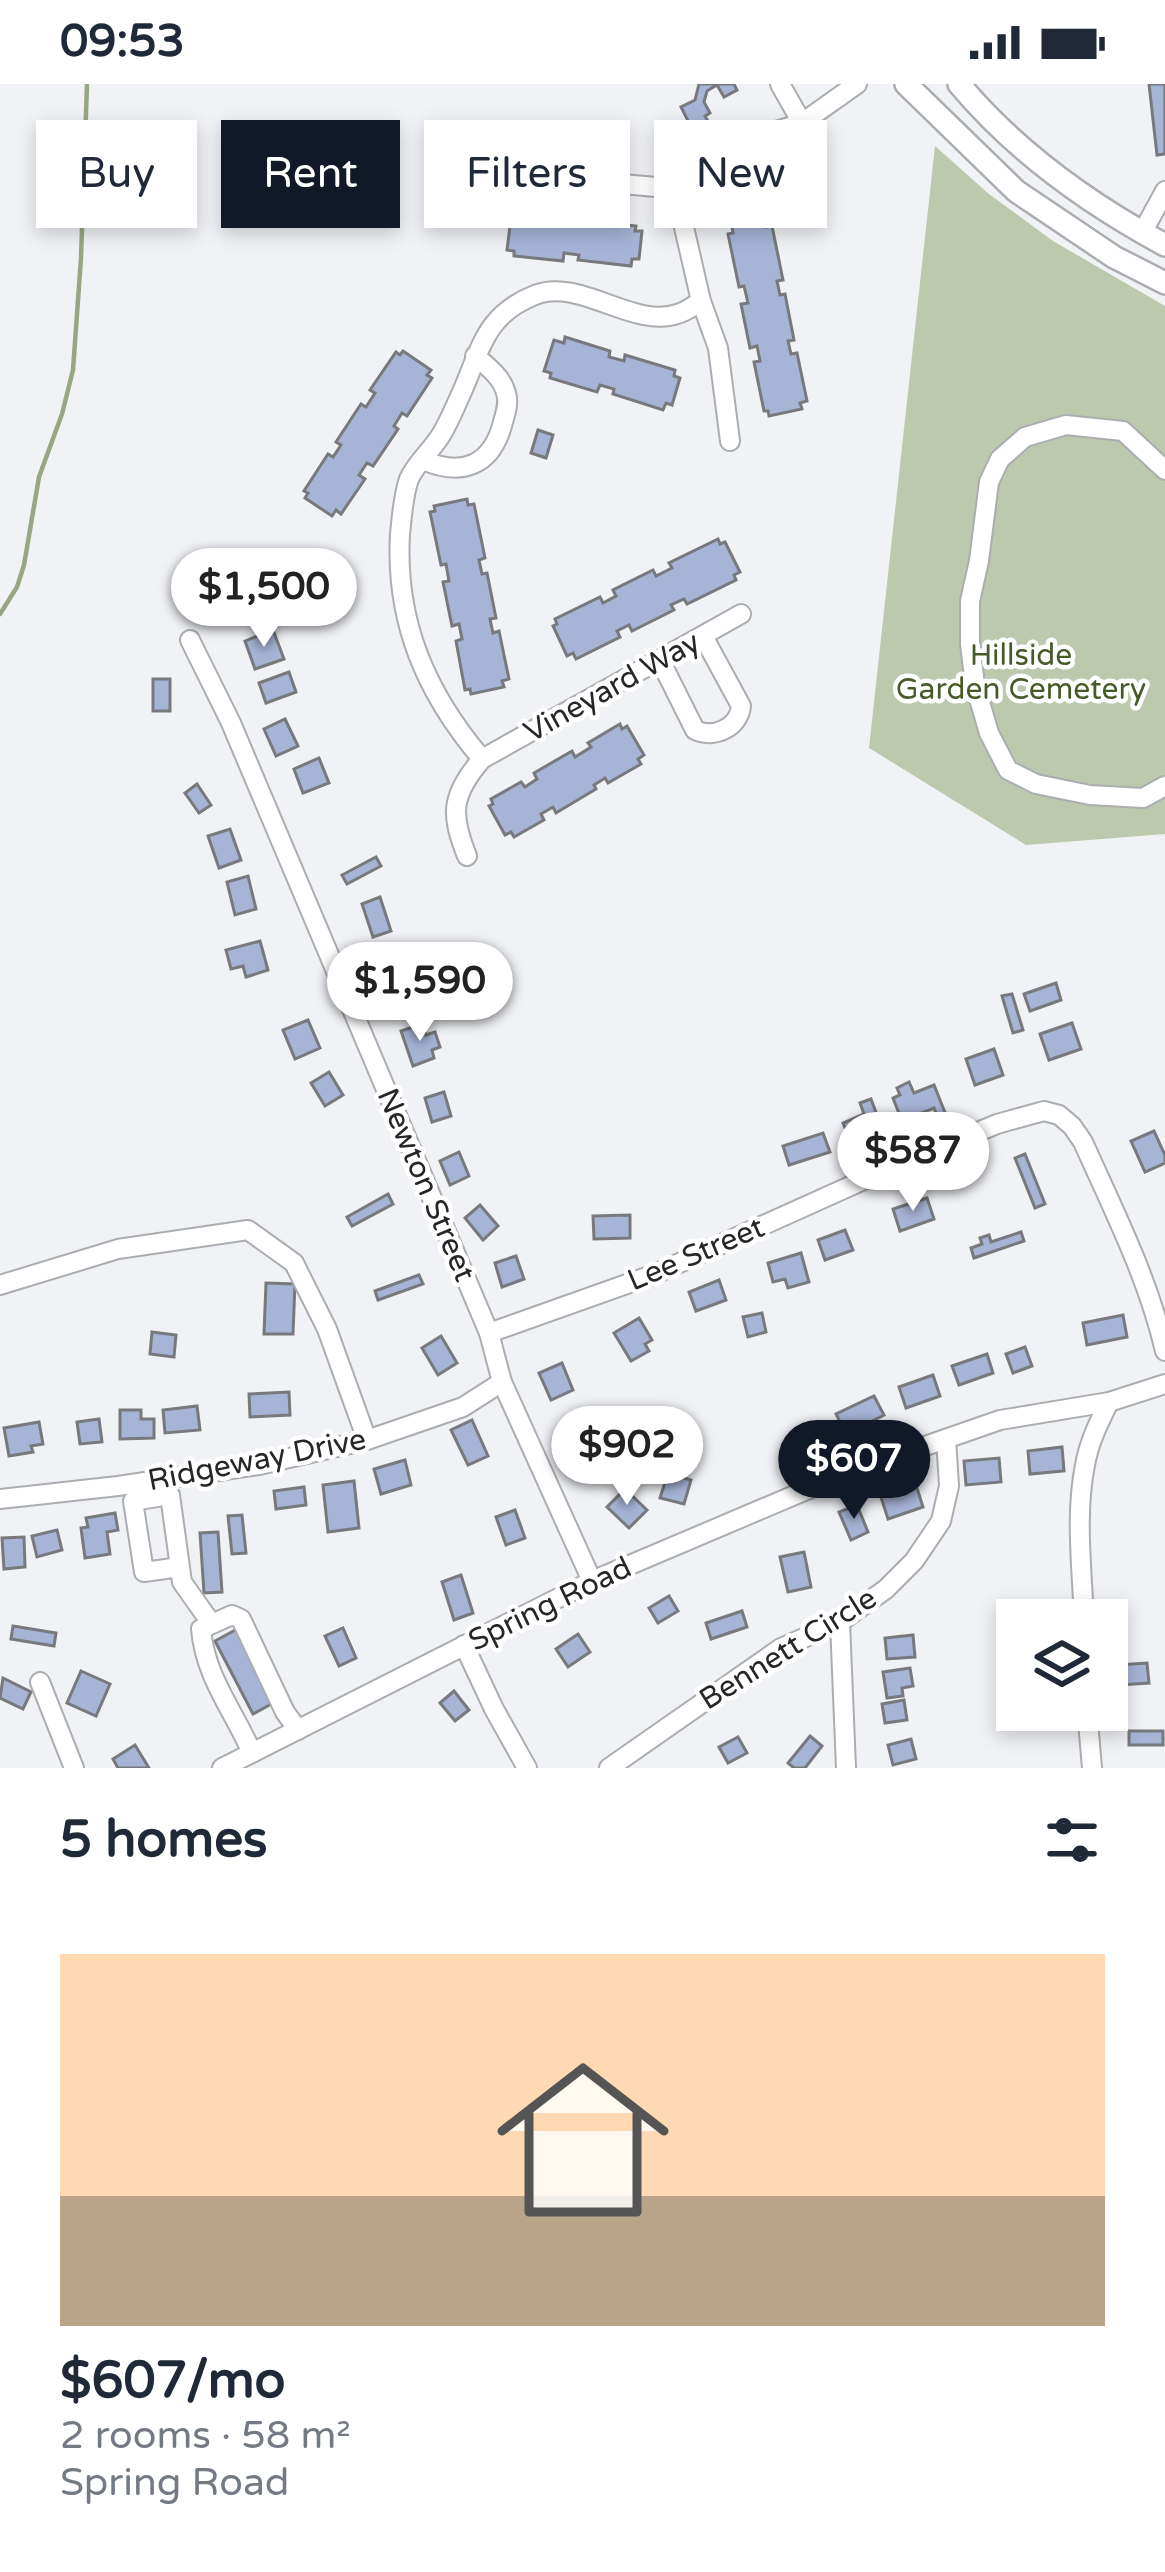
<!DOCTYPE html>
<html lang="en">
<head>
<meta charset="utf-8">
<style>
  body { margin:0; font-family:"Varela Round",sans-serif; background:#f6f6f7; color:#1f2937; height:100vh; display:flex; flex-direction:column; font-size:45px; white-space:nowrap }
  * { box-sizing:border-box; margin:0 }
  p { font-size:39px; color:#747a83 }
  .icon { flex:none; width:66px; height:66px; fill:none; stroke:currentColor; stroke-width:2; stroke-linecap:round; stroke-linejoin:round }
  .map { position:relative; height:1684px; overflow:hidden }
  .side { display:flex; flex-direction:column; background:#fff; flex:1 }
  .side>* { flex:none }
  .hud { position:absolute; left:36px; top:36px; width:1095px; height:108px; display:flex; gap:24px }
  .buttons { position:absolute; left:996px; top:1515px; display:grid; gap:24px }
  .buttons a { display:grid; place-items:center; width:132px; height:132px; border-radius:0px; background:#fff; box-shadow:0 6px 18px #0003; font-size:60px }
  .price { position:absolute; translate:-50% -102px; padding:0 27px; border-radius:42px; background:#fff; color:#222; font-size:39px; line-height:78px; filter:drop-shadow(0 3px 6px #0008) }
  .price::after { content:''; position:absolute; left:50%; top:72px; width:36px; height:27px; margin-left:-18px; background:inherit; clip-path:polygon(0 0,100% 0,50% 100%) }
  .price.current { background:#111827; color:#fff }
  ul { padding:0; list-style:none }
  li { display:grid; align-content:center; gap:24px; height:636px; padding:0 60px }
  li+li { border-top:3px solid #e0e1e3 }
  li span { display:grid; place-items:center; height:372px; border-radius:0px; color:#555 }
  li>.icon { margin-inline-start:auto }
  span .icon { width:216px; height:216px; fill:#fffc; stroke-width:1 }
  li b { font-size:51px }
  h2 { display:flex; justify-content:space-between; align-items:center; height:144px; padding:0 60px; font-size:51px }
  .pill { padding:0 42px; border-radius:0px; background:#fff; box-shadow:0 6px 18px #0003; font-size:42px; line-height:108px }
  .pill.current { background:#111827; color:#fff }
  .status { display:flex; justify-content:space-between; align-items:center; height:84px; padding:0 60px; background:#fff; direction:ltr }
  .status svg { height:33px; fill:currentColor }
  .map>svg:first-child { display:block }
</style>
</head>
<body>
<div class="status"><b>09:53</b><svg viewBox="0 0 49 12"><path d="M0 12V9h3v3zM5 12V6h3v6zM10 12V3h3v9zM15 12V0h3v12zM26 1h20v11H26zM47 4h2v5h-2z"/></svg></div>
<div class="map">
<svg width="1165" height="1684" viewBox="0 0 1165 1684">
  <rect width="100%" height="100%" fill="#f1f2f6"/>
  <path fill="#bcc9ad" d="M935,62l54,48 64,47 112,65v528l-139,11 -157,-97z"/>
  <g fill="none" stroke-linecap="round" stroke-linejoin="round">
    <path stroke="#97a785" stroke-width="4.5" d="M0,530l17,-27 7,-22 15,-88 23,-63 11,-44 8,-112 6,-174"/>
  </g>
  <g fill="#a6b4d6" stroke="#78797c" stroke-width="3">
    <path d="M699,0h35l3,6 -13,7 -7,-12 -10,6 -3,11 6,11 -5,3 4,7 -10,6 -4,-7 -5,3 -9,-18 14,-7z"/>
    <path d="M1149,0h16v70l-8,1z"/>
    <path d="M522,129l46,5v6l15,2 1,-6 52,6 -1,5h7l-3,28h-7l-1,7 -53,-6 1,-5 -15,-2 -1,8 -49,-5v-5l-7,-1 4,-32 10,1z"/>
    <path d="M765,137l1,6 6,-1 11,54 -6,1 3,14 5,-1 9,46 -6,1 3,13 6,-1 10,48 -7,2 2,6 -33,7 -1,-5h-4l-10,-49 6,-1 -3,-15 -7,2 -9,-44 7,-1 -4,-17 -5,1 -11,-53 5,-1 -1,-6z"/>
    <path d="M565,253l45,14 -1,6 15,4 1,-6 50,15 -1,6 6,2 -8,27 -6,-2 -3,7 -50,-16 1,-5 -14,-4 -3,7 -47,-14 1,-5 -7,-2 10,-31 10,3z"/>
    <path d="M403,267l28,19 -4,5 5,3 -25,38 -5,-3 -8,13 4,3 -25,37 -6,-3 -8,12 6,4 -24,35 -5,-4 -4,6 -27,-18 3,-5 -4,-2 24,-37 5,3 8,-12 -5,-3 25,-38 5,3 9,-14 -5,-3 26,-38 4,3z"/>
    <path d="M538,346l15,5 -7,23 -15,-5z"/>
    <path d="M467,415l1,6 6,-1 11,54 -6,2 3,14 5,-1 9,45 -6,1 3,14 6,-2 10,48 -7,2 2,6 -33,7 -1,-5 -5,1 -9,-49 6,-2 -3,-15 -7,2 -9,-44 6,-1 -3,-17 -5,1 -11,-53 5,-1 -1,-5z"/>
    <path d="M718,455l2,5 5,-2 15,30 -6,3 2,5 -49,24 -3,-5 -13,6 3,5 -42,21 -3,-6 -12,6 3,6 -44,22 -3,-6 -6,3 -14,-30 4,-2 -2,-5 45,-22 3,6 13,-7 -3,-6 40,-20 3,6 16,-8 -3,-5z"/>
    <path d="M267,503l8,21 -27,9 -8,-20z"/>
    <path d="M273,546l11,29 -29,10 -10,-28z"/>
    <path d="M289,588l7,20 -30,11 -7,-20z"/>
    <rect x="153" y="595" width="17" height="32"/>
    <path d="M285,635l13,27 -22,10 -12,-27z"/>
    <path d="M620,640l2,5 5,-3 17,29 -6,4 3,5 -33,19 -3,-5 -11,7 2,4 -40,24 -3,-6 -12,7 3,6 -30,17 -3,-5 -6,3 -16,-29 4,-2 -2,-5 30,-17 4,5 12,-8 -3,-6 38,-22 3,6 16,-10 -3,-4z"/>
    <path d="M319,674l10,25 -26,10 -9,-24z"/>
    <path d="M197,700l14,21 -12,8 -14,-20z"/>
    <path d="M230,745l11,31 -22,8 -11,-32z"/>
    <path d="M376,773l5,9 -34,18 -5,-9z"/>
    <path d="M248,792l8,33 -21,6 -8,-33z"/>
    <path d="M380,813l11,34 -18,6 -11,-33z"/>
    <path d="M260,857l8,29 -22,7 -3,-11 -12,3 -5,-19z"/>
    <path d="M405,871l14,29 -20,10 -14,-29z"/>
    <path d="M1056,899l5,17 -31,11 -6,-17z"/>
    <path d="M1012,910l11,36 -10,3 -11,-37z"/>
    <path d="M308,936l12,28 -25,11 -12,-29z"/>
    <path d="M1072,939l9,26 -32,11 -9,-26z"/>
    <path d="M422,940l4,11 9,-3 5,15 -8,3 2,8 -21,8 -12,-35z"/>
    <path d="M994,965l9,26 -28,10 -9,-26z"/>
    <path d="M329,988l14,23 -18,11 -14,-23z"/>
    <path d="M909,998l5,11 20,-8 12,30 -8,4 -4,-11 -32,13 -9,-23 7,-3 -3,-7z"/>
    <path d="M444,1008l7,24 -19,6 -7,-24z"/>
    <path d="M871,1015l12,32 -32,13 -8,-21 21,-9 -4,-11z"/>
    <path d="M1154,1047l11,24v8l-20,9 -14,-31z"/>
    <path d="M823,1049l7,19 -41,13 -6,-19z"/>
    <path d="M459,1068l10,24 -19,9 -10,-24z"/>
    <path d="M1025,1070l20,50 -10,4 -20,-50z"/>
    <path d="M388,1110l5,10 -41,22 -5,-9z"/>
    <path d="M927,1114l7,21 -34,12 -7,-22z"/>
    <path d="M480,1121l18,21 -15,14 -18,-22z"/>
    <path d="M630,1131v23l-36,1 -1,-23z"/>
    <path d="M845,1146l8,20 -28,10 -7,-20z"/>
    <path d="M1021,1148l3,9 -50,17 -3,-10 11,-4 -2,-6 9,-3 2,7z"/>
    <path d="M801,1169l8,29 -21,6 -3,-9 -12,3 -5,-19z"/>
    <path d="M516,1172l8,23 -22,8 -7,-24z"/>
    <path d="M419,1191l4,9 -45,16 -3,-9z"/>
    <path d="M719,1196l7,20 -30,11 -7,-19z"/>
    <path d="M266,1199l29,1 -2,50h-29z"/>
    <path d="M762,1229l4,19 -18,5 -5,-20z"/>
    <path d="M1123,1231l4,22 -40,8 -4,-22z"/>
    <path d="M639,1234l13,22 -7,4 4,7 -18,10 -17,-28z"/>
    <path d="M152,1248l24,3 -2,22 -24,-3z"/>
    <path d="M441,1252l16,27 -19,12 -16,-27z"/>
    <path d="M1025,1263l7,19 -19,7 -7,-19z"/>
    <path d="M987,1270l6,19 -34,12 -7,-19z"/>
    <path d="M562,1279l11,27 -22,10 -12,-27z"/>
    <path d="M933,1291l7,21 -34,12 -7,-21z"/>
    <path d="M289,1308l1,23 -40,2 -1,-23z"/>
    <path d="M874,1312l10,19 -38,19 -10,-20z"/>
    <path d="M197,1322l3,24 -35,3 -2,-23z"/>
    <path d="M120,1326h21v9h13v19l-34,1z"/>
    <path d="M99,1335l3,23 -22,2 -3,-22z"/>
    <path d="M472,1336l16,36 -20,9 -17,-35z"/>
    <path d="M39,1338l4,22 -12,2 2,6 -24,4 -5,-28z"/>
    <path d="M1062,1363l2,24 -34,3 -2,-23z"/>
    <path d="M999,1374l2,24 -35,3 -2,-24z"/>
    <path d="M405,1376l6,25 -30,9 -7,-25z"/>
    <path d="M668,1389l23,7 -7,24 -24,-6z"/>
    <path d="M354,1397l5,47 -31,4 -5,-47z"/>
    <path d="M916,1401l7,22 -35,12 -7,-22z"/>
    <path d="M304,1403l2,18 -30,4 -2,-18z"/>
    <path d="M625,1405l22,21 -18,18 -22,-21z"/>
    <path d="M857,1421l11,27 -17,8 -12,-28z"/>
    <path d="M515,1426l10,28 -19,7 -10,-28z"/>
    <path d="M115,1429l3,17 -11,2 3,22 -25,4 -4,-30 7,-1 -2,-9z"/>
    <path d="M242,1431l4,38 -14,1 -4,-38z"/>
    <path d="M57,1446l5,20 -25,7 -5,-21z"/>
    <path d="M218,1448l4,60 -18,1 -4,-60z"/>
    <path d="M24,1453l1,30 -21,2 -2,-31z"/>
    <path d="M804,1468l7,35 -23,5 -8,-35z"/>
    <path d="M461,1491l12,38 -19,7 -12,-38z"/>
    <path d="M669,1512l9,15 -20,12 -9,-15z"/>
    <path d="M742,1527l5,16 -36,12 -5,-16z"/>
    <path d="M13,1542l43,7 -2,13 -43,-7z"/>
    <path d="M239,1544l38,73 -24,13 -38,-73z"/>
    <path d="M343,1544l13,30 -17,8 -14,-30z"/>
    <path d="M578,1550l12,18 -22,15 -12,-18z"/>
    <path d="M913,1551l2,22 -28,2 -2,-21z"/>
    <path d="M1147,1579l2,20 -30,2 -1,-20z"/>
    <path d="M910,1584l3,18 -11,2 1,8 -16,2 -4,-26z"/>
    <path d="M81,1587l29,13 -14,32 -29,-13z"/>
    <path d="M3,1594l28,14 -8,17 -23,-11z"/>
    <path d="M454,1607l15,19 -14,11 -15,-18z"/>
    <path d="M904,1616l3,20 -22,3 -3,-19z"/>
    <rect x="1129" y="1647" width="34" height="14"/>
    <path d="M810,1652l12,10 -17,22h-11l-6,-5z"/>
    <path d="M738,1653l9,16 -19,10 -9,-16z"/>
    <path d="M911,1655l5,20 -23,6 -5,-20z"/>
    <path d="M135,1661l14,23h-31l-5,-9z"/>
  </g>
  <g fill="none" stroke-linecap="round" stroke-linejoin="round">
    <defs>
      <g id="minor">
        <path d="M718,86l33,-9 49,-22"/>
        <path d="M718,88l26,8 53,-14"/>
        <path d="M556,94l133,12"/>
        <path d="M772,109l21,-9 9,-61 -22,-39"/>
        <path d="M1142,149l23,-42"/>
        <path d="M701,217l17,47 12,93"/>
        <path d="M423,376c39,17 69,6 80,-38 3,-10 6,-20 3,-29 -4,-16 -19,-27 -31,-37"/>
        <path d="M1165,386l-42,-39 -57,-6 -41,12 -25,22 -11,23 -10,79 -9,40v43l5,41 14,48 19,37 28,14 54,11 53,3 22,-12"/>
        <path d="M741,530l-259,145c-56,-66 -87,-137 -82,-225 2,-18 3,-38 9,-55 7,-16 23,-29 32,-44 8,-13 14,-28 20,-41 20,-44 23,-79 74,-99 44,-18 98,34 142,19 9,-2 16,-8 24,-13l-21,-91 9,-20 61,-51 52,-16 55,-39"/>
        <path d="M190,556l41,83 258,610 13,49 90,199"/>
        <path d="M660,576l35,70c18,9 44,-2 46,-24l-38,-70"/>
        <path d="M467,772c-17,-42 -16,-61 15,-97"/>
        <path d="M0,1201l118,-36 130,-19 46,33 33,66 40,111"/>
        <path d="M489,1249l166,-59 222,-100 120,-50 47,-13 15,4 13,11 11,16c31,69 65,136 82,209"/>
        <path d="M0,1415l118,-13 141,-21 108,-25 96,-33 39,-25"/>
        <path d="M180,1483l-36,5 -11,-71 37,-6 12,87 29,41"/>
        <path d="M1084,1536c-2,-51 -9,-105 1,-155 4,-23 14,-43 24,-63"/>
        <path d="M840,1538l6,146"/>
        <path d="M464,1561l30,64 33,59"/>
        <path d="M40,1598l34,86"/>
        <path d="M1087,1626l5,58"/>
        <path d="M252,1669c-18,-42 -47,-76 -51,-124l31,-14 9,4 44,93 13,18"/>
        <path d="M222,1684l370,-187 250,-106 158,-55 109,-18 56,-18"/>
        <path d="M609,1684l172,-120 59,-26 46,-33 28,-28 27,-40 8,-35 -3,-47"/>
      </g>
      <g id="major">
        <path d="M906,0l110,107 98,66 51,26"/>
        <path d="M959,0c56,67 130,120 206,161"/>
      </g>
    </defs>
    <use href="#minor" stroke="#abadb0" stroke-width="22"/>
    <use href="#major" stroke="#abadb0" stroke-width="26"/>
    <use href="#minor" stroke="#fff" stroke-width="18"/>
    <use href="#major" stroke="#fff" stroke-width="21"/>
  </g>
  <g text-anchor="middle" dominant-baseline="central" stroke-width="9" stroke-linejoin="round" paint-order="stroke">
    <g font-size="30" fill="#465b27" stroke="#fff">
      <text x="1021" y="571">Hillside<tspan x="1021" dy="34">Garden Cemetery</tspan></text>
    </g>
    <g font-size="30" fill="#262627" stroke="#fff">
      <text transform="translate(612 603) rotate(-29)">Vineyard Way</text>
      <text transform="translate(426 1101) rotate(67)">Newton Street</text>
      <text transform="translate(696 1170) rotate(-23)">Lee Street</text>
      <text transform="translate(257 1376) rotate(-11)">Ridgeway Drive</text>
      <text transform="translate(550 1520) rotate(-26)">Spring Road</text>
      <text transform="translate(788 1565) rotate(-32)">Bennett Circle</text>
    </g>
  </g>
</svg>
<div class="buttons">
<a><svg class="icon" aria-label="layers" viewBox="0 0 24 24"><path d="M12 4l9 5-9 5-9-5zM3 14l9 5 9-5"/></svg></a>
</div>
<b class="price" style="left:264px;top:566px">$1,500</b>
<b class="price" style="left:420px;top:960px">$1,590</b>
<b class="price" style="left:913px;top:1130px">$587</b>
<b class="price" style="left:627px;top:1424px">$902</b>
<b class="price current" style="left:854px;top:1438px">$607</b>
<div class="hud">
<a class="pill">Buy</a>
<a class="pill current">Rent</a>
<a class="pill">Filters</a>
<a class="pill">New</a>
</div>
</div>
<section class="side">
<h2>5 homes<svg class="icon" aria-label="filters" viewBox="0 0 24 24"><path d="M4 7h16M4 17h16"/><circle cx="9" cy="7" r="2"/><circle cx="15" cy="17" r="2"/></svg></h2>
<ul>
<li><span style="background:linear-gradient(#ffd9b3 65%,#b9a48a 0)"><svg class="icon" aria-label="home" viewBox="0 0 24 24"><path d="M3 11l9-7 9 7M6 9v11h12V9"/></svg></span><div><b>$607/mo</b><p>2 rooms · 58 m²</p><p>Spring Road</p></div></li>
</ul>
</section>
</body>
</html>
